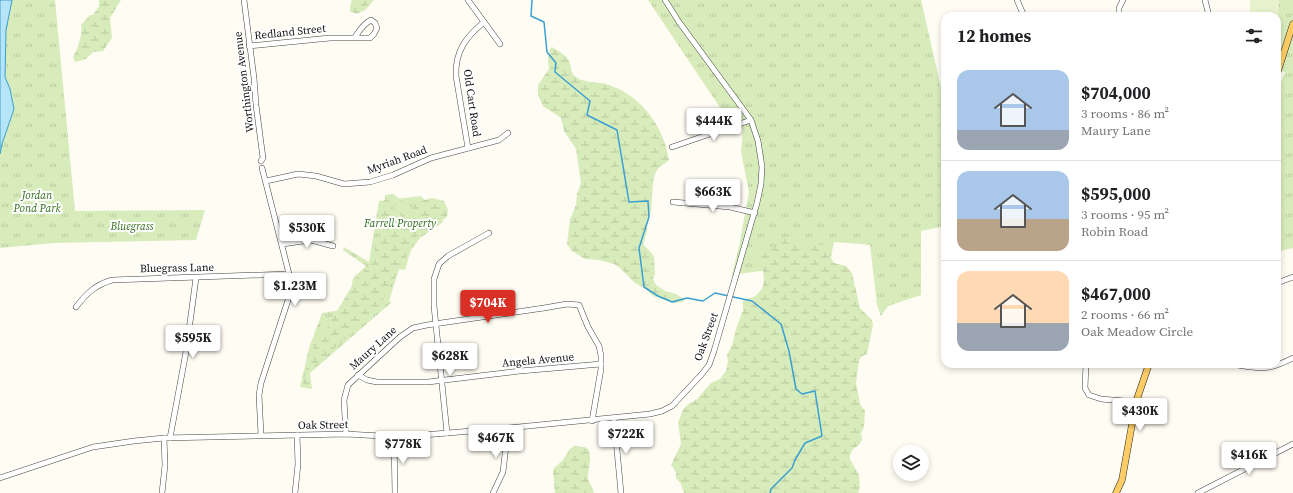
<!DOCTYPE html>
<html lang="en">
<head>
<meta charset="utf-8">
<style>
  body { margin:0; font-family:"Source Serif 4",serif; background:#f6f6f6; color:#202124; height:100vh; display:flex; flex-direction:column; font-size:15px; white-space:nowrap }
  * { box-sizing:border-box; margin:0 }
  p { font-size:13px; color:#757577 }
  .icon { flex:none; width:22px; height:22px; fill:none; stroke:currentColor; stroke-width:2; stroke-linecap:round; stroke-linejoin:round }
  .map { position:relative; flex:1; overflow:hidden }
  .sheet { position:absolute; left:941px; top:12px; width:340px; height:356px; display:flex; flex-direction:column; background:#fff; border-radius:12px; box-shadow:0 2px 6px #0003 }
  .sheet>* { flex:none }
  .buttons { position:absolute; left:893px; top:445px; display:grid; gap:8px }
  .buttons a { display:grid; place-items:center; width:36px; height:36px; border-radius:50%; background:#fff; box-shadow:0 2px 6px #0003; font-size:20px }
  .price { position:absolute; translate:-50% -34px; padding:0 9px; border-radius:4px; background:#fff; color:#222; font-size:13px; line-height:26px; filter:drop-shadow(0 1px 2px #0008) }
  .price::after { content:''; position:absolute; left:50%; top:24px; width:12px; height:9px; margin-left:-6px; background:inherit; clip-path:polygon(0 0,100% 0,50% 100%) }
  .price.on { background:#d93025; color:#fff }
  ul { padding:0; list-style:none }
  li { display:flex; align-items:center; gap:12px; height:100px; padding:0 16px }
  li+li { border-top:1px solid #e0e0e0 }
  li span { display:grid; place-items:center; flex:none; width:112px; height:80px; border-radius:12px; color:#555 }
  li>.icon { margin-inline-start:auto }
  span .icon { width:48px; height:48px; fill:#fffc; stroke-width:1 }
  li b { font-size:17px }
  h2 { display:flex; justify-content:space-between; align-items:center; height:48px; padding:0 16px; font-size:17px }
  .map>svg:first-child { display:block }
</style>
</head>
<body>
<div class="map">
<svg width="1293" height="493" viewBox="0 0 1293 493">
  <defs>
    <pattern id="grass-tufts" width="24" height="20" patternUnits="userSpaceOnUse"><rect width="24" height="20" fill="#d8ecbb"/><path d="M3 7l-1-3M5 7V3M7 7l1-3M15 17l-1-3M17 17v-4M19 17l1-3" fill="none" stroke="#b8c9a0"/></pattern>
    <pattern id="wetland-marsh" width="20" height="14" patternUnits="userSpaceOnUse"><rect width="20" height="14" fill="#d8ecbb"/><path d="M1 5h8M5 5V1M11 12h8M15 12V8" fill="none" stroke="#b8c9a0"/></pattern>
  </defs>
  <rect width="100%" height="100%" fill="#fffcf3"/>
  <g fill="url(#grass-tufts)">
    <path d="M0,0h55l20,211 130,-1 -9,30 -142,3 -54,5z"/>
    <path d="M648,0h273l24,105v121l-24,5v64l-33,11 -7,10 -4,-11 -7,-60 -10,-1 -26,-2 -4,19 -98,14 7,-29 10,-54 -8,-40 2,-22 -5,-5 -9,-4z"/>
    <path d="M1259,0h34v248l-16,4v-159l8,-21 -8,-3v-53z"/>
    <path d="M421,196l22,26 -23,16 -9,12 -6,20 -6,-1 -10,32 3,1 -82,71 2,16 -12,-2 9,-39 13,-35 26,-4 5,-31 13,-12 -23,-16 1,-3 25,15 10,-61z"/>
  </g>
  <g fill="url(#wetland-marsh)">
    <path d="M99,0h22l-11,18 2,20 -9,13 -10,1 -7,7 -11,3 -2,-5c5,-9 10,-23 8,-32l9,-10h3l6,-9z"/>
    <path d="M352,0h22l-9,10 -8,4 -7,-3v-5z"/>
    <path d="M552,47c6,4 14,8 17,14 3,6 1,12 7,16 8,6 21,5 30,7 34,10 58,42 63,76 -3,3 -9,6 -12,10 -8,12 -2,45 -10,51v10l-4,13 11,12 1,17 -2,6 3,6 9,6 11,3 9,6 -3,2 -7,1 -22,-7 -7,-7 -11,-6 -15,-15 -6,-4 -15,-4 -14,-1 -13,-8 -5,-7 3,-25 6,-14 1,-11 4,-11 -5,-34 -12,-18 -3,-13 -18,-12 -5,-11v-10l11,-16 -1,-11 2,-9z"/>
    <path d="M393,194l10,7 -10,5 2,6 9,5 5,1 4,-15 19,-5 12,3 4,9 -1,7 -30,20 -40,73 -67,60 -1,14 -6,1 3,-15 4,-9 6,-23 11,-10 29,-49 16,-16 5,-26h8l2,-6 -9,-9 1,-17 6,-5v-5z"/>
    <path d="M783,239h9l8,2 6,9 11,-5h7l10,18 12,3 6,7 8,35 12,12 1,5 -6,29 -5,2 -3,4 -3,23 4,21 5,7 -1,16 -3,6 1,7 -3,5 -6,4 -3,6v4l9,16 1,12 -2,6h-174l-3,-9 -5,-6v-6l-5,-7 10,-21 -3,-22 5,-12 5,-6 8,-4 15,-17 9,-4 6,-8 2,-10 -1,-6 5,-10 5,-19 6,-16v-9c4,-3 9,-3 12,-5 15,-10 8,-30 1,-41l5,-5 15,-3 2,-4z"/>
    <path d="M574,446l11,1 4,3c3,12 -1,17 -1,27 0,6 5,10 6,16h-39l-2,-22 1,-3 9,-8 6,-10z"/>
  </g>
  <path fill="#e8f3cd" d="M1250,0h29l-1,24h-1v-8h-27z"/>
  <path fill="#b6e4f8" stroke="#3aa0d2" d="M0,0h12l-6,30 -1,47 5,12 4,20 -12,35 -2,10z"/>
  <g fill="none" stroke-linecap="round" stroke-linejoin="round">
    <path stroke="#3aa0d2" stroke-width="1.5" d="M532,0l-1,16 13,6 3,30 9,11 -1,9 35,29 -3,14 30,15 12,72 19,-1 1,16 -10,31 5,39 14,9 14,6 15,-4 16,3 12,-8 37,8 29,23 8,27 7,38 6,5 13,-3 7,45 -17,7 -10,17 -3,8 -21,21 -1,4"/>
    <defs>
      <g id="minor">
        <path d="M244,0l10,78 2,27 5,38 2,15 -2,3"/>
        <path d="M468,0l32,44"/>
        <path d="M1017,0l7,16"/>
        <path d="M1205,0l4,16"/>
        <path d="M1119,16v-8l4,-8"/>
        <path d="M249,46l81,-8h40l4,-4 3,-6 -2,-5 -4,-3c-8,4 -11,10 -16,17"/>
        <path d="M672,147l79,-27"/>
        <path d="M468,148l-12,-72c-1,-25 10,-39 28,-54"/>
        <path d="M266,181l32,-7 18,2 28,8 26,-2 23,-7 38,-17 68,-18 9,-7"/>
        <path d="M673,202l57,5 25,6"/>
        <path d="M282,244l29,-4 22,6"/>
        <path d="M1277,283l16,-6"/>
        <path d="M76,307c10,-13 19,-22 36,-27l177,-6"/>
        <path d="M1086,364l-1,24 4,7 12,4 35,3"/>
        <path d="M1231,364c29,4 35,8 62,-6"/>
        <path d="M358,375l9,5 10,2h51l92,-11 81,-7"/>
        <path d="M614,418l7,75"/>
        <path d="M447,433l-13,-127v-27l5,-15 9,-8 41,-23"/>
        <path d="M346,434l-2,-34 4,-15 52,-48 13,-9 14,-3 117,-17 23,-4 12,1 9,22 11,19 2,10v13l-9,52"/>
        <path d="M261,435l-2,-40 2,-12 29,-89 -1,-20 -4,-16 -23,-90"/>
        <path d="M394,437l1,56"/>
        <path d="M170,438l16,-86 10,-74"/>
        <path d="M0,478l93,-31 41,-6 30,-3 182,-4 53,3 109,-9 142,-14 12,-3 10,-5 29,-31 8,-10 5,-14 43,-148 4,-19 1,-17 -4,-26 -7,-21 -72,-98 -14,-22"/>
        <path d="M162,493l3,-28 -1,-27"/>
        <path d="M295,493l3,-29 -1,-29"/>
        <path d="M493,493l10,-21 5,-44"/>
        <path d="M1198,493l95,-49"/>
      </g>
      <g id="major">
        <path d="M1277,74l16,-50"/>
        <path d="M1116,493l6,-13 14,-78 13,-38"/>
      </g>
    </defs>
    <use href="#minor" stroke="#434343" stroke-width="6"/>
    <use href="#major" stroke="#212121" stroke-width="7"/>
    <use href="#minor" stroke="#fff" stroke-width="5"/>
    <use href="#major" stroke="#fccd66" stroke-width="6"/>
  </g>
  <g text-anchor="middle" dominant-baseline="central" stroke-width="4" stroke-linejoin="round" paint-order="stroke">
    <g font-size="11" fill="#101010" stroke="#fff">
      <text transform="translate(290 32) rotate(-6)">Redland Street</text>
      <text transform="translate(244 82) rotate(-97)">Worthington Avenue</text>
      <text transform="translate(472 103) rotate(82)">Old Cart Road</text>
      <text transform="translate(397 160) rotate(-20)">Myriah Road</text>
      <text transform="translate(177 268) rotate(-1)">Bluegrass Lane</text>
      <text transform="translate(706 337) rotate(-70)">Oak Street</text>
      <text transform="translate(373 348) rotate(-42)">Maury Lane</text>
      <text transform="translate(538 360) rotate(-5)">Angela Avenue</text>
      <text transform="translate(323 425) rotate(-1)">Oak Street</text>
    </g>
    <g font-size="11" font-style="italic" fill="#336c1d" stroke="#fff">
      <text x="37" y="195">Jordan<tspan x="37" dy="13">Pond Park</tspan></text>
      <text x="400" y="223">Farrell Property</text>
      <text x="132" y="226">Bluegrass</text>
    </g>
  </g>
</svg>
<div class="buttons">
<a><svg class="icon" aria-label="layers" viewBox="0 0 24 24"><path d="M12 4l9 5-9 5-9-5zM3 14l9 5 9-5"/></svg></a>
</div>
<b class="price" style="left:714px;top:142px">$444K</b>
<b class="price" style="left:713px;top:213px">$663K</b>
<b class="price" style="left:307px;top:249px">$530K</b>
<b class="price" style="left:295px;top:307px">$1.23M</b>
<b class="price on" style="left:488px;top:324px">$704K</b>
<b class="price" style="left:193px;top:359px">$595K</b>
<b class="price" style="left:450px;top:377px">$628K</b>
<b class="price" style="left:1140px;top:432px">$430K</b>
<b class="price" style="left:626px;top:455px">$722K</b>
<b class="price" style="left:496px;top:459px">$467K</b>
<b class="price" style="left:403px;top:465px">$778K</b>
<b class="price" style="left:1249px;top:476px">$416K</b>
<section class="sheet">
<h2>12 homes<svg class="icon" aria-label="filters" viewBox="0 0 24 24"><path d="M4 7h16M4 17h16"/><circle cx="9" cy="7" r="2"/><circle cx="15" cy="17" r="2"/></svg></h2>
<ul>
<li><span style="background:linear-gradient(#a9c7e8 75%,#9aa5b1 0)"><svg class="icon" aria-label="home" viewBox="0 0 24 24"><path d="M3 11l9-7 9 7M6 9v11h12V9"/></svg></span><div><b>$704,000</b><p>3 rooms · 86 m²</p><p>Maury Lane</p></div></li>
<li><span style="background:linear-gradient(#a9c7e8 60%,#b9a48a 0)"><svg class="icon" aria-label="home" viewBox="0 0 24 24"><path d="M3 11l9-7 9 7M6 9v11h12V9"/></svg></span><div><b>$595,000</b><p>3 rooms · 95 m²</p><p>Robin Road</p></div></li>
<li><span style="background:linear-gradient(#ffd9b3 65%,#9aa5b1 0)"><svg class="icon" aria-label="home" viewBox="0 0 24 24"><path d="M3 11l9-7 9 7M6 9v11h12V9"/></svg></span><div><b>$467,000</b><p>2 rooms · 66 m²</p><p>Oak Meadow Circle</p></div></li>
</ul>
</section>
</div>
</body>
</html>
